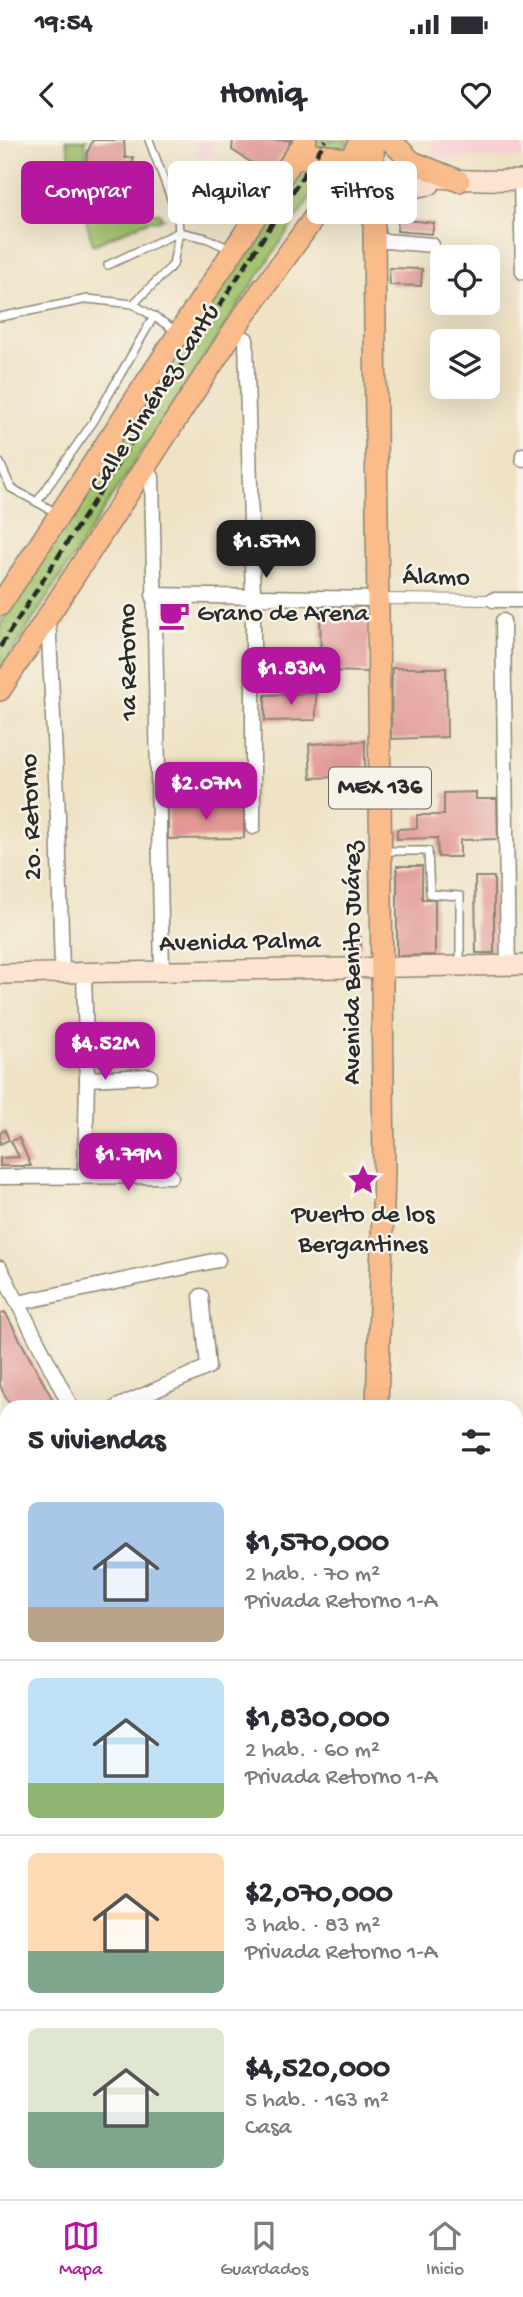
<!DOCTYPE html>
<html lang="es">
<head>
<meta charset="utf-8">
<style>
  body { margin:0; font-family:"Gochi Hand",sans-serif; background:#f7f7f7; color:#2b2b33; height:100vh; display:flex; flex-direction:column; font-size:26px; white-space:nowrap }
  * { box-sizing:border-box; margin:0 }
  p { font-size:23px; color:#7c7c81 }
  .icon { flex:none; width:38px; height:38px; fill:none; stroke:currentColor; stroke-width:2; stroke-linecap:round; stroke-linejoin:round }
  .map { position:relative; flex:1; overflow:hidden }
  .details { position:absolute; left:0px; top:1260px; width:523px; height:800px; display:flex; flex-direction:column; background:#fff; border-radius:21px 21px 0 0; box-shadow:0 7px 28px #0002 }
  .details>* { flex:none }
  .hud { position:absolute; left:21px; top:21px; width:481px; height:63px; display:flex; gap:14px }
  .fabs { position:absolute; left:430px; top:105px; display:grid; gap:14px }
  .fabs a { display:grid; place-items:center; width:70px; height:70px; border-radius:10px; background:#fff; box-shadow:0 7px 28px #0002; font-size:35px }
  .price { position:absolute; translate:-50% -60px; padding:0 16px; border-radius:14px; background:#b5179e; color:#fff; font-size:23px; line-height:46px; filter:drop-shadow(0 2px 4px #0008) }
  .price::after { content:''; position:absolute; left:50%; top:42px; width:21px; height:16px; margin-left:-10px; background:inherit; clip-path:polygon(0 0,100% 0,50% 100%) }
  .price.on { background:#222; color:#fff }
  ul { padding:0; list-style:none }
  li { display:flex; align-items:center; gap:21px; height:175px; padding:0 28px }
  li+li { border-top:2px solid #e1e1e2 }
  li span { display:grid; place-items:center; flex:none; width:196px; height:140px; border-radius:10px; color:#555 }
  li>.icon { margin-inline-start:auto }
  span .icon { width:84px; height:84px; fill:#fffc; stroke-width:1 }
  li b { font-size:30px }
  h2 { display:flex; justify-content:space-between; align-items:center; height:84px; padding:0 28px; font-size:30px }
  .tag { padding:0 24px; border-radius:10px; background:#fff; box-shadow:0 7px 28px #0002; font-size:24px; line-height:63px }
  .tag.on { background:#b5179e; color:#fff }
  .status { display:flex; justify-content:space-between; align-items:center; height:49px; padding:0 35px; background:#fff; direction:ltr }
  .status svg { height:19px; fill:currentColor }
  header { display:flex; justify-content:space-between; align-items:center; height:91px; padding:0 28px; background:#fff; font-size:32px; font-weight:700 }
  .tab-bar { display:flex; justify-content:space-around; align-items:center; height:98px; border-top:2px solid #e1e1e2; background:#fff; font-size:19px; color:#7c7c81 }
  .tab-bar a { display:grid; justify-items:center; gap:4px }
  .tab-bar .on { color:#b5179e }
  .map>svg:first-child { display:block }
</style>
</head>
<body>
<div class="status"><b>19:54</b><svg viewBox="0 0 49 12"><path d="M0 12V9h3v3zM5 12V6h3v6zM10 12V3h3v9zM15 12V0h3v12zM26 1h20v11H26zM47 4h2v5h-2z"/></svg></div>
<header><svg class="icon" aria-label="back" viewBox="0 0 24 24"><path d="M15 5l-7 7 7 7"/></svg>Homiq<svg class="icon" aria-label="heart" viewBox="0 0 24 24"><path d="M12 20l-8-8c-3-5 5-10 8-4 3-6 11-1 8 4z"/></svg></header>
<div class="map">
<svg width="523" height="2059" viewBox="0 0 523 2059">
  <rect width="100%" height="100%" fill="#f7f3e8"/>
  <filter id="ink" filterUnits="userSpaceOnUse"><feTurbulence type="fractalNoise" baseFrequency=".0143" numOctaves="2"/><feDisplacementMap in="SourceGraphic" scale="14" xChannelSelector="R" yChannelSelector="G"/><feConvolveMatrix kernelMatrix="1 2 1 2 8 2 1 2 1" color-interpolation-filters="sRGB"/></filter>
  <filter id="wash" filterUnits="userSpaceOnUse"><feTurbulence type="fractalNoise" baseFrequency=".00686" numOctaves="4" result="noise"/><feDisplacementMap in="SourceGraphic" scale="28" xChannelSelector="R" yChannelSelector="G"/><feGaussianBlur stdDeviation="1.57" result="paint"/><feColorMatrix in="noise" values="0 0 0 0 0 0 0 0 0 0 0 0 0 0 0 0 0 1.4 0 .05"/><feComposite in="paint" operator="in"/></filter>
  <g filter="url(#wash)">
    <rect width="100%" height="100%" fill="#efe2c5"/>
    <g fill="#f7cfd3">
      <path d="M195,0h19l2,16 -19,1z"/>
      <path d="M432,0h91v18l-92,1z"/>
    </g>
    <g fill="#9fc16b" stroke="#65764b" stroke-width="2">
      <path d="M66,0h20l-2,2 2,2 -1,27 5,24h-10z"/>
      <path d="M310,0h38l-229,346 -119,185v-47z"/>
      <path d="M135,23l18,50 3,1 2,-2 3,2 -1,3 4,1 -7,3 -7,-1 -57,25 -11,-40h9l6,6 7,2c24,-8 29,-28 31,-50z"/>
    </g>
    <g id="blocks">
      <g fill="#e29895">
        <path d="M93,0h31l1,18 8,-1 1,17 -4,11 -9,13 -14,10 -15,-2 -6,-38 1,-15z"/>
        <path d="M233,0h58l-2,3 1,1 -21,30 -37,-24z"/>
        <path d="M398,79l36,4 -2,11 -35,-3z"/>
        <path d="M389,128l33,1 -1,17 -31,-1z"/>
        <path d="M320,466l48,1v65l-47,-1z"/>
        <path d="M392,528h54l1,69 -56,2z"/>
        <path d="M316,553v27l-51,1v-26z"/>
        <path d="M365,601v35l-54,2 -2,-34z"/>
        <path d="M476,652v7h21l1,40 -38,1v17h-22l-1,-19 -40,1v-10l20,-1v-13h27v-22z"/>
        <path d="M244,664v34l-76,1v-33z"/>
        <path d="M397,726h25v33h13v56l-38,1z"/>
        <path d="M475,737h19v76h-18z"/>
        <rect x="348" y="797" width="13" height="11"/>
        <path d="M5,990l4,10 -9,4v-11z"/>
        <path d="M19,998l12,28h-31v-8l19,-1 -8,-16z"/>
        <path d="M5,1172l22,41 30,54h-45l-9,-15 -3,-7v-70z"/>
      </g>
    </g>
  </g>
  <g filter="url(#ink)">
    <use href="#blocks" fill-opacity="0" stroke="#8d8678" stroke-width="2"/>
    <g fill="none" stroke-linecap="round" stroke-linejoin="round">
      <defs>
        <g id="service">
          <path d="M108,125l71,-33 27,6 24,11"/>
          <path d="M133,164l40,-39 6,-33 -1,-15 -29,-77"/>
          <path d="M0,177l88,-18 45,5 44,27"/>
          <path d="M0,323l11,25 46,25"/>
          <path d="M37,362l56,-80 61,-106"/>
          <path d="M383,711h45l2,43 30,2v69"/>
          <path d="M516,1307h7"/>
          <path d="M516,1351h7"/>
        </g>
        <path id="pedestrian" d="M378,459l115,1"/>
        <g id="minor">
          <path d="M521,40l2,92"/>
          <path d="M374,100l58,5"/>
          <path d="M246,199l7,258v230"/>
          <path d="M523,315v4"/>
          <path d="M152,337l10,495"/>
          <path d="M153,455l225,4"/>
          <path d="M493,460h30"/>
          <path d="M48,477l10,199 4,158"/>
          <path d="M503,481l5,344"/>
          <path d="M84,834l3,105 -2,96"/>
          <path d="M87,939l63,-3"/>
          <path d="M0,1037l171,-1"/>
          <path d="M0,1128l71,139"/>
          <path d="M18,1163l200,-43"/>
          <path d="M117,1267l91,-40 -7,-71"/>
          <path d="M0,1381h7"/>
          <path d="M0,1722l7,1"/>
          <path d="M0,1956h7"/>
          <path d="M516,1956h7"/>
        </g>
        <g id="secondary">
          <path d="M373,28c52,12 97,13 150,12"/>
          <path d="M375,73c15,-19 31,-25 55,-28"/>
          <path d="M0,834l523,-9"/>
          <path d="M516,1566h7"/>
        </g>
        <g id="primary">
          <path d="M373,0l11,1032 -7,235"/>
          <path d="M390,0l22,22 47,19"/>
          <path d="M292,21c27,-12 46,-3 72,5"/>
          <path d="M0,465l306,-465"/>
          <path d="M0,550l242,-372 87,-121 32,-57"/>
          <path d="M361,2053v6"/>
        </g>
      </defs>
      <use href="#service" stroke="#8d8678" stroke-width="10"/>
      <use href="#pedestrian" stroke="#8d8678" stroke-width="12"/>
      <use href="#minor" stroke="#8d8678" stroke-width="17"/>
      <use href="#secondary" stroke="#8d8678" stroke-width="22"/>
      <use href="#primary" stroke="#8d8678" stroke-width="24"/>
      <use href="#service" stroke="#fff" stroke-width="7"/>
      <use href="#pedestrian" stroke="#fff" stroke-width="10"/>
      <use href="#minor" stroke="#fff" stroke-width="14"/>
      <use href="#secondary" stroke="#fde4d0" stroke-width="19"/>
      <use href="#primary" stroke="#f9bc8a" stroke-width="21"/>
      <path stroke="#2b2b2b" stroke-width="4.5" stroke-dasharray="10 5" stroke-linecap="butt" d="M0,507l326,-507"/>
    </g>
  </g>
  <defs>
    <symbol id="cafe-bare" viewBox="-9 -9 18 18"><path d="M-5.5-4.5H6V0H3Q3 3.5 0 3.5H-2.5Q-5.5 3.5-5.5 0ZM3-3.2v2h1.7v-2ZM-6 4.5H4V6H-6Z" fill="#b5179e" stroke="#f7f3e8" stroke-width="2.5" paint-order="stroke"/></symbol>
    <symbol id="sight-bare" viewBox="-9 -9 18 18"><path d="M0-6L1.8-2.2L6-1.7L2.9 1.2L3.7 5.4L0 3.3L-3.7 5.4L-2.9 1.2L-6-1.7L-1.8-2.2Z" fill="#b5179e" stroke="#f7f3e8" stroke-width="2.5" paint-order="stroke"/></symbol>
  </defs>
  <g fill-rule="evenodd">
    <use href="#cafe-bare" x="152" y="453" width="44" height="44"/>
    <use href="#sight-bare" x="341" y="1018" width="44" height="44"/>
  </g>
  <g text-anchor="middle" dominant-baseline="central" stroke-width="5" stroke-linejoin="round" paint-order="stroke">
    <rect fill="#f7f3e8" stroke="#686764" stroke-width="2" x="329" y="627.5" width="102" height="41" rx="5"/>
    <g font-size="24" font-weight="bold" fill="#2b2b2b">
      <text x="380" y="648">MEX 136</text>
    </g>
    <g font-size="26" fill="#2b2b2b" stroke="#f7f3e8">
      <text transform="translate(156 259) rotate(-57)">Calle Jiménez Cantú</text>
      <text transform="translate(436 439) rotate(1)">Álamo</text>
      <text transform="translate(130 522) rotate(-91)">1a Retorno</text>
      <text transform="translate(33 677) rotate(-92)">2o. Retorno</text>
      <text transform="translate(240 804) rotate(-1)">Avenida Palma</text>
      <text transform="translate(354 823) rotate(-90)">Avenida Benito Juárez</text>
    </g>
    <g font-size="26" fill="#2b2b2b" stroke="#f7f3e8" text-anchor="start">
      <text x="197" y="475">Grano de Arena</text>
      <text x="363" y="1076" text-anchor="middle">Puerto de los<tspan x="363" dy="30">Bergantines</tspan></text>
    </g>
  </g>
</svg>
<div class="fabs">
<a><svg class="icon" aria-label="locate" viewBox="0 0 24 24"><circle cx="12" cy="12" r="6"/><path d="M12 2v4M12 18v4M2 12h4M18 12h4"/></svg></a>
<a><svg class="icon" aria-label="layers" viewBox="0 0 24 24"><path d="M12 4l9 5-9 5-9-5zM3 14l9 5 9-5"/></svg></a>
</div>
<b class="price on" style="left:266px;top:440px">$1.57M</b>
<b class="price" style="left:291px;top:567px">$1.83M</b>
<b class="price" style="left:206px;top:682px">$2.07M</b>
<b class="price" style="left:105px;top:942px">$4.52M</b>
<b class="price" style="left:128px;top:1053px">$1.79M</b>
<div class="hud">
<a class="tag on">Comprar</a>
<a class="tag">Alquilar</a>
<a class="tag">Filtros</a>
</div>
<section class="details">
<h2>5 viviendas<svg class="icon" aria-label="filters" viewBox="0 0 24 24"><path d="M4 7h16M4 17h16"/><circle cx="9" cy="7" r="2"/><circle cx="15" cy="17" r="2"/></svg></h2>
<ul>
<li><span style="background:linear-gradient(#a9c7e8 75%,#b9a48a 0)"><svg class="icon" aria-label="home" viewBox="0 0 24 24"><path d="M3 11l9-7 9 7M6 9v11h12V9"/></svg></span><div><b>$1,570,000</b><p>2 hab. · 70 m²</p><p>Privada Retorno 1-A</p></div></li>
<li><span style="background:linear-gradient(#bfe0f5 75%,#8fb573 0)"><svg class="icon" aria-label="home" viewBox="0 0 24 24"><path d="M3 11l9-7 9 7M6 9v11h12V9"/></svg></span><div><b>$1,830,000</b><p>2 hab. · 60 m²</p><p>Privada Retorno 1-A</p></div></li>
<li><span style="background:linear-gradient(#ffd9b3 70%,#7fa58c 0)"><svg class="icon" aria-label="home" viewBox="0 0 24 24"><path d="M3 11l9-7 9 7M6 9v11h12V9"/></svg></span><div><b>$2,070,000</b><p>3 hab. · 83 m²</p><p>Privada Retorno 1-A</p></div></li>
<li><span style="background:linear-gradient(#dfe7d0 60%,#7fa58c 0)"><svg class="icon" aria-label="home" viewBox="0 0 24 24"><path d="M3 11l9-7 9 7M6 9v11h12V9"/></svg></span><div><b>$4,520,000</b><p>5 hab. · 163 m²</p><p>Casa</p></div></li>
</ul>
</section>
</div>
<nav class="tab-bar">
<a class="on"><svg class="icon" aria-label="map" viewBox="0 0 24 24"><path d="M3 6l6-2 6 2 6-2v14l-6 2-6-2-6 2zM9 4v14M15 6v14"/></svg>Mapa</a>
<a><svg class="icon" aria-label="saved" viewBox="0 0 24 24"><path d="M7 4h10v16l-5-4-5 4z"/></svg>Guardados</a>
<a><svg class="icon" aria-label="home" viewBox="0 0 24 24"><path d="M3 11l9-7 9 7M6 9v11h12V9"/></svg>Inicio</a>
</nav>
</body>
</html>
